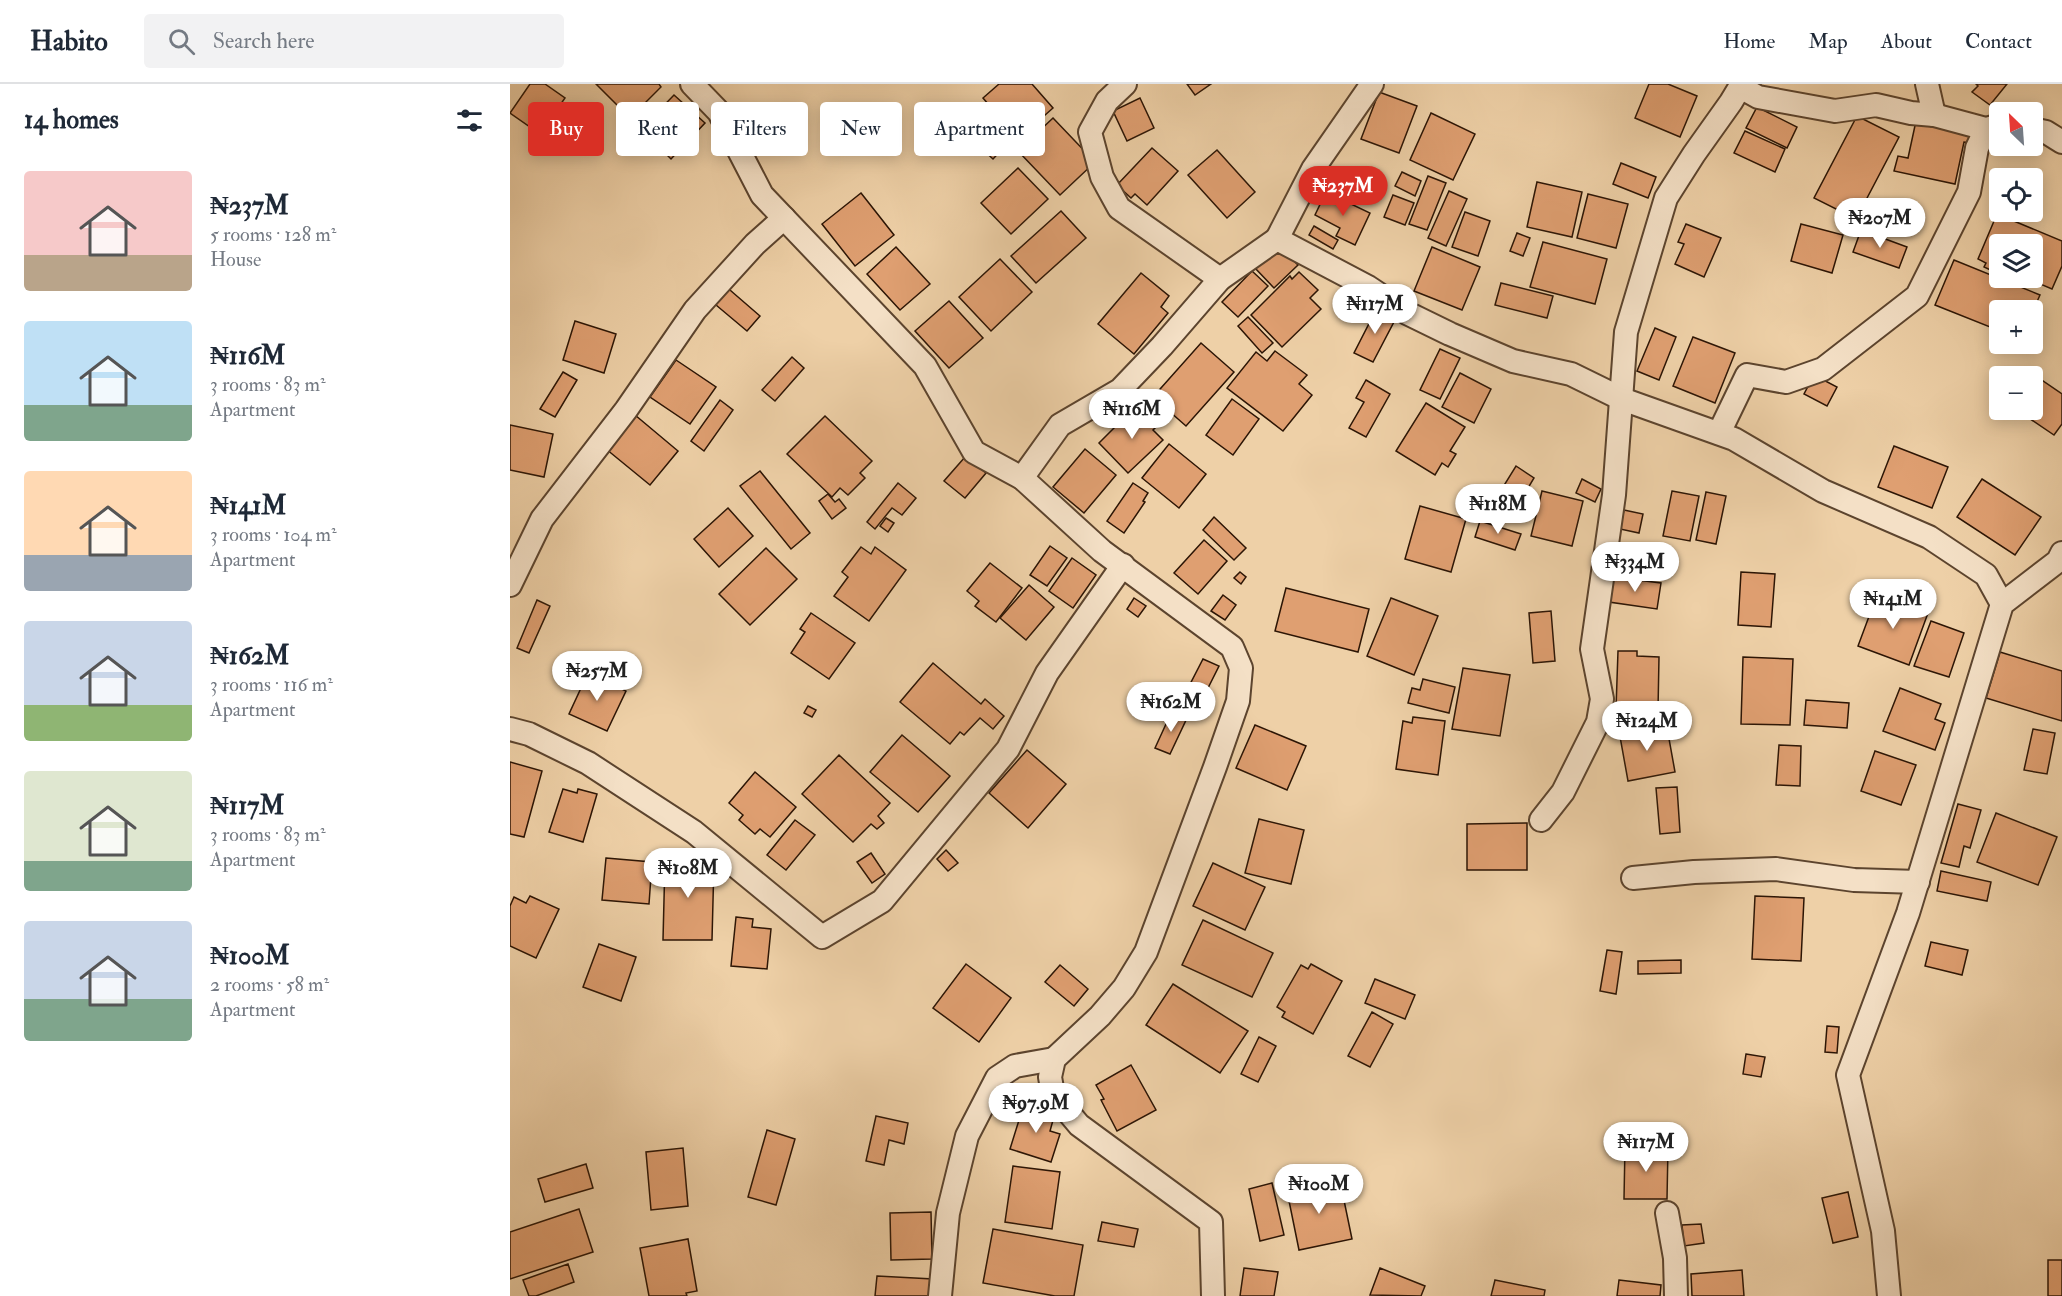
<!DOCTYPE html>
<html lang="en">
<head>
<meta charset="utf-8">
<style>
  body { margin:0; font-family:"IM FELL Double Pica",serif; background:#f2f2f3; color:#1f2937; height:100vh; display:flex; flex-direction:column; font-size:22px; white-space:nowrap }
  * { box-sizing:border-box; margin:0 }
  p { font-size:20px; color:#747a83 }
  .icon { flex:none; width:33px; height:33px; fill:none; stroke:currentColor; stroke-width:2; stroke-linecap:round; stroke-linejoin:round }
  .map { position:relative; flex:1; overflow:hidden }
  .sheet { display:flex; flex-direction:column; background:#fff; width:510px }
  .sheet>* { flex:none }
  .guide { position:absolute; left:18px; top:18px; width:570px; height:54px; display:flex; gap:12px }
  .needle { width:39px; rotate:335deg }
  .buttons { position:absolute; left:1479px; top:18px; display:grid; gap:12px }
  .buttons a { display:grid; place-items:center; width:54px; height:54px; border-radius:6px; background:#fff; box-shadow:0 3px 15px #0003; font-size:30px }
  .price { position:absolute; translate:-50% -51px; padding:0 14px; border-radius:21px; background:#fff; color:#222; font-size:20px; line-height:39px; filter:drop-shadow(0 2px 3px #0008) }
  .price::after { content:''; position:absolute; left:50%; top:36px; width:18px; height:14px; margin-left:-9px; background:inherit; clip-path:polygon(0 0,100% 0,50% 100%) }
  .price.active { background:#d93025; color:#fff }
  ul { padding:0; list-style:none }
  li { display:flex; align-items:center; gap:18px; height:150px; padding:0 24px }
  li span { display:grid; place-items:center; flex:none; width:168px; height:120px; border-radius:6px; color:#555 }
  li>.icon { margin-inline-start:auto }
  span .icon { width:72px; height:72px; fill:#fffc; stroke-width:1 }
  li b { font-size:26px }
  h2 { display:flex; justify-content:space-between; align-items:center; height:72px; padding:0 24px; font-size:26px }
  .chip { padding:0 21px; border-radius:6px; background:#fff; box-shadow:0 3px 15px #0003; font-size:21px; line-height:54px }
  .chip.active { background:#d93025; color:#fff }
  header { display:flex; align-items:center; gap:36px; box-sizing:border-box; height:84px; padding:0 30px; background:#fff; border-bottom:2px solid #e0e1e3 }
  header strong { font-size:28px }
  nav { display:flex; gap:33px; margin-inline-start:auto; font-size:21px }
  .search { width:420px; height:54px; background:#f2f2f3; display:flex; align-items:center; gap:15px; box-sizing:border-box; padding:0 21px; border-radius:6px; color:#747a83; font-size:22px }
  main { display:flex; flex:1; min-height:0 }
  .map>svg:first-child { display:block }
</style>
</head>
<body>
<header>
<strong>Habito</strong>
<div class="search"><svg class="icon" aria-label="search" viewBox="0 0 24 24"><circle cx="10" cy="10" r="6"/><path d="M15 15l6 6"/></svg>Search here</div>
<nav><a>Home</a><a>Map</a><a>About</a><a>Contact</a></nav>
</header>
<main>
<section class="sheet">
<h2>14 homes<svg class="icon" aria-label="filters" viewBox="0 0 24 24"><path d="M4 7h16M4 17h16"/><circle cx="9" cy="7" r="2"/><circle cx="15" cy="17" r="2"/></svg></h2>
<ul>
<li><span style="background:linear-gradient(#f6c9c9 70%,#b9a48a 0)"><svg class="icon" aria-label="home" viewBox="0 0 24 24"><path d="M3 11l9-7 9 7M6 9v11h12V9"/></svg></span><div><b>₦237M</b><p>5 rooms · 128 m²</p><p>House</p></div></li>
<li><span style="background:linear-gradient(#bfe0f5 70%,#7fa58c 0)"><svg class="icon" aria-label="home" viewBox="0 0 24 24"><path d="M3 11l9-7 9 7M6 9v11h12V9"/></svg></span><div><b>₦116M</b><p>3 rooms · 83 m²</p><p>Apartment</p></div></li>
<li><span style="background:linear-gradient(#ffd9b3 70%,#9aa5b1 0)"><svg class="icon" aria-label="home" viewBox="0 0 24 24"><path d="M3 11l9-7 9 7M6 9v11h12V9"/></svg></span><div><b>₦141M</b><p>3 rooms · 104 m²</p><p>Apartment</p></div></li>
<li><span style="background:linear-gradient(#c9d6e8 70%,#8fb573 0)"><svg class="icon" aria-label="home" viewBox="0 0 24 24"><path d="M3 11l9-7 9 7M6 9v11h12V9"/></svg></span><div><b>₦162M</b><p>3 rooms · 116 m²</p><p>Apartment</p></div></li>
<li><span style="background:linear-gradient(#dfe7d0 75%,#7fa58c 0)"><svg class="icon" aria-label="home" viewBox="0 0 24 24"><path d="M3 11l9-7 9 7M6 9v11h12V9"/></svg></span><div><b>₦117M</b><p>3 rooms · 83 m²</p><p>Apartment</p></div></li>
<li><span style="background:linear-gradient(#c9d6e8 65%,#7fa58c 0)"><svg class="icon" aria-label="home" viewBox="0 0 24 24"><path d="M3 11l9-7 9 7M6 9v11h12V9"/></svg></span><div><b>₦100M</b><p>2 rooms · 58 m²</p><p>Apartment</p></div></li>
</ul>
</section>
<div class="map">
<svg width="1552" height="1212" viewBox="0 0 1552 1212">
  <rect width="100%" height="100%" fill="#eed0a7"/>
  <filter id="stains"><feTurbulence type="fractalNoise" baseFrequency=".00333" numOctaves="4"/><feColorMatrix values="0 0 0 0 .2 0 0 0 0 .09 0 0 0 0 .02 0 0 0 .5 -.17"/></filter>
  <radialGradient id="worn" r=".72"><stop offset=".6" stop-color="#630" stop-opacity="0"/><stop offset="1" stop-color="#630" stop-opacity=".3"/></radialGradient>
  <g fill="#df9f71" stroke="#2c1505" stroke-width="1.5">
    <path d="M20,0h15l20,14 -25,36 -30,-21z"/>
    <path d="M86,0h63l2,3 -31,31z"/>
    <path d="M489,0h33l21,24 -35,31 -35,-41z"/>
    <path d="M677,0h24l-16,11z"/>
    <path d="M1139,0h19l29,12 -17,41 -45,-19z"/>
    <path d="M1466,0h31l-17,21 -18,-13 6,-6z"/>
    <path d="M869,8l38,14 -18,47 -38,-14z"/>
    <path d="M164,11l31,28 -34,36 -30,-30z"/>
    <path d="M630,14l14,30 -27,13 -14,-30z"/>
    <path d="M1247,23l40,20 -10,21 -41,-20z"/>
    <path d="M459,26l38,34 -14,15 -38,-35z"/>
    <path d="M921,29l44,21 -22,46 -43,-20z"/>
    <path d="M1347,32l42,21 -43,82 -42,-21z"/>
    <path d="M543,34l42,44 -35,33 -42,-44z"/>
    <path d="M1406,37l58,12 -2,10 -8,-1 -9,42 -61,-13 4,-15 10,2z"/>
    <path d="M1235,47l40,18 -10,23 -41,-19z"/>
    <path d="M642,64l26,23 -31,34 -12,-11 -4,4 -14,-13z"/>
    <path d="M707,66l38,42 -28,26 -39,-43z"/>
    <path d="M1111,79l35,14 -8,21 -35,-14z"/>
    <path d="M508,84l30,31 -37,35 -30,-31z"/>
    <path d="M892,88l19,9 -6,15 -20,-10z"/>
    <path d="M918,92l18,7 -19,47 -18,-6z"/>
    <path d="M1027,98l45,10 -10,45 -45,-10z"/>
    <path d="M939,107l18,8 -21,47 -18,-8z"/>
    <path d="M816,108l44,21 -15,32 -19,-9 4,-8 -25,-13z"/>
    <path d="M351,109l33,42 -39,31 -33,-42z"/>
    <path d="M1078,110l40,10 -12,44 -39,-10z"/>
    <path d="M883,111l21,8 -9,22 -21,-8z"/>
    <path d="M551,127l25,27 -50,45 -25,-27z"/>
    <path d="M955,128l25,9 -12,35 -26,-9z"/>
    <path d="M1487,130l65,27v25l-10,23 -26,-11h6v-34h-32l-1,30 -15,-7 2,-4 -8,-4z"/>
    <path d="M1176,140l35,14 -17,39 -29,-13 9,-20 -6,-2z"/>
    <path d="M1291,140l42,11 -11,38 -41,-12z"/>
    <path d="M804,142l24,14 -5,9 -24,-14z"/>
    <path d="M1351,146l46,17 -8,21 -46,-16z"/>
    <path d="M1007,149l13,5 -7,18 -13,-5z"/>
    <path d="M1033,158l64,17 -12,45 -65,-17z"/>
    <path d="M768,161l20,20 -24,23 -19,-20z"/>
    <path d="M386,163l34,37 -30,26 -33,-36z"/>
    <path d="M922,163l48,20 -18,43 -48,-19z"/>
    <path d="M490,175l32,33 -41,39 -32,-34z"/>
    <path d="M1444,176l86,35 -8,18v-3h-32v21l-65,-26z"/>
    <path d="M742,187l16,15 -30,31 -16,-15z"/>
    <path d="M789,188l19,18 -8,8 11,11 -39,38 -31,-32 39,-39 2,3z"/>
    <path d="M631,189l28,23 -8,11 7,6 -34,41 -36,-30z"/>
    <path d="M991,199l52,13 -6,22 -52,-13z"/>
    <path d="M213,200l37,32 -13,15 -37,-31z"/>
    <path d="M439,217l34,37 -34,30 -34,-37z"/>
    <path d="M867,224l19,10 -23,44 -19,-9z"/>
    <path d="M738,233l25,26 -11,10 -24,-27z"/>
    <path d="M65,237l41,13 -12,39 -41,-13z"/>
    <path d="M1145,244l21,9 -17,43 -22,-9z"/>
    <path d="M1183,253l42,16 -20,50 -42,-17z"/>
    <path d="M691,259l33,29 -48,54 -33,-29z"/>
    <path d="M930,265l20,9 -20,41 -20,-9z"/>
    <path d="M765,267l32,24 -8,9 13,11 -29,36 -56,-43 29,-36 11,9z"/>
    <path d="M282,273l12,11 -29,33 -13,-11z"/>
    <path d="M166,276l40,27 -26,37 -40,-27z"/>
    <path d="M1517,286l35,24v30l-8,11 -37,-25h15v-34h-9z"/>
    <path d="M53,288l14,8 -22,37 -15,-8z"/>
    <path d="M950,289l31,16 -17,34 -32,-16z"/>
    <path d="M1304,291l23,12 -10,19 -23,-12z"/>
    <path d="M856,296l24,14 -24,43 -17,-9 15,-26 -8,-4z"/>
    <path d="M722,315l27,20 -26,36 -27,-20z"/>
    <path d="M210,316l13,10 -29,41 -13,-10z"/>
    <path d="M916,319l39,24 -15,24 6,3 -8,13 -6,-4 -7,12 -39,-24z"/>
    <path d="M623,325l9,10 5,-5 11,11 -5,5 10,10 -35,33 -29,-30z"/>
    <path d="M125,331l43,36 -28,34 -44,-36z"/>
    <path d="M315,332l47,45 -12,12 5,5 -17,17 -8,-7 -8,9 -45,-43z"/>
    <path d="M0,341l43,9 -9,43 -34,-7z"/>
    <path d="M659,360l37,30 -27,34 -37,-30z"/>
    <path d="M1384,362l54,21 -16,41 -54,-21z"/>
    <path d="M575,365l31,26 -32,38 -31,-26z"/>
    <path d="M455,373l21,16 -21,25 -21,-17z"/>
    <path d="M1006,382l18,12 -25,42 -19,-12z"/>
    <path d="M250,387l50,62 -19,16 -51,-63z"/>
    <path d="M1072,395l19,10 -6,13 -19,-9z"/>
    <path d="M1472,395l59,38 -26,38 -58,-38z"/>
    <path d="M388,399l18,15 -14,17 -10,-7 -17,21 -8,-7z"/>
    <path d="M623,399l15,10 -5,8 2,1 -21,31 -17,-12z"/>
    <path d="M1032,407l41,10 -11,45 -41,-10z"/>
    <path d="M1162,407l27,5 -9,45 -27,-5z"/>
    <path d="M1196,408l20,4 -10,48 -20,-4z"/>
    <path d="M318,410l7,8 4,-3 7,9 -14,11 -13,-18z"/>
    <path d="M910,422l46,13 -15,53 -46,-13z"/>
    <path d="M218,424l25,28 -34,31 -25,-28z"/>
    <path d="M1114,426l19,4 -4,19 -19,-4z"/>
    <path d="M704,433l32,31 -12,12 -31,-30z"/>
    <path d="M376,434l8,5 -6,9 -8,-6z"/>
    <path d="M970,437l41,13 -6,16 -40,-13z"/>
    <path d="M694,456l23,21 -29,33 -24,-21z"/>
    <path d="M540,462l17,12 -20,28 -17,-11z"/>
    <path d="M351,463l10,7 4,-7 31,23 -37,51 -35,-25 14,-19 -6,-5z"/>
    <path d="M256,464l31,31 -47,46 -31,-31z"/>
    <path d="M562,474l24,17 -23,33 -24,-17z"/>
    <path d="M480,479l32,25 -26,34 -21,-16 4,-5 -12,-10z"/>
    <path d="M730,488l6,5 -5,7 -7,-6z"/>
    <path d="M1231,488l34,2 -4,53 -33,-2z"/>
    <path d="M1103,493l48,6 -4,26 -48,-7z"/>
    <path d="M519,501l25,22 -28,33 -26,-22z"/>
    <path d="M776,504l83,21 -11,43 -83,-21z"/>
    <path d="M713,511l13,10 -11,15 -14,-9z"/>
    <path d="M1367,511l51,18 -19,52 -51,-19z"/>
    <path d="M624,514l12,8 -8,11 -11,-8z"/>
    <path d="M881,514l47,18 -24,59 -47,-19z"/>
    <path d="M27,516l13,6 -21,47 -12,-5z"/>
    <path d="M1041,527l4,50 -22,2 -4,-50z"/>
    <path d="M301,529l44,30 -26,36 -38,-26 14,-21 -5,-3z"/>
    <path d="M1421,537l33,12 -15,44 -35,-11z"/>
    <path d="M1108,567h19v5l22,1 -1,53 -42,-1z"/>
    <path d="M1490,568l62,19v50l-76,-23z"/>
    <path d="M1233,573l50,2 -3,66 -49,-1z"/>
    <path d="M693,575l16,7 -18,36 -16,-8z"/>
    <path d="M423,579l48,41 4,-5 19,17 -11,13 -13,-11 -16,17 -4,-3 -10,12 -50,-42z"/>
    <path d="M953,584l47,7 -10,61 -48,-7z"/>
    <path d="M78,589l38,18 -19,40 -38,-17z"/>
    <path d="M913,595l32,8 -6,26 -41,-10 4,-15 8,2z"/>
    <path d="M1390,604l41,16 -6,15 10,4 -10,27 -52,-19z"/>
    <path d="M1296,616l43,3 -2,25 -43,-3z"/>
    <path d="M298,622l8,4 -4,7 -8,-4z"/>
    <path d="M662,627l15,7 -17,36 -15,-6z"/>
    <path d="M903,633l32,4 -7,54 -42,-6 7,-48 9,2z"/>
    <path d="M1156,638l9,50 -47,9 -9,-50z"/>
    <path d="M745,641l51,21 -19,44 -51,-22z"/>
    <path d="M1523,645l22,4 -8,41 -23,-4z"/>
    <path d="M392,651l48,41 -32,36 -48,-40z"/>
    <path d="M1269,661l22,1 -1,40 -24,-1z"/>
    <path d="M517,666l39,34 -38,44 -39,-35z"/>
    <path d="M1365,667l41,14 -15,40 -40,-14z"/>
    <path d="M329,671l51,48 -12,13 6,7 -7,6 -6,-5 -18,18 -51,-48z"/>
    <path d="M0,678l32,9 -18,66 -14,-3z"/>
    <path d="M245,688l41,35 -26,30 -10,-8 -5,5 -16,-14 4,-5 -14,-12z"/>
    <path d="M1167,703l3,45 -20,2 -4,-46z"/>
    <path d="M53,705l14,4 1,-4 19,5 -14,48 -34,-10z"/>
    <path d="M1448,720l23,6 -11,38 -6,-2 -5,21 -18,-4z"/>
    <path d="M1486,729l61,24 -19,48 -61,-23z"/>
    <path d="M749,735l45,11 -13,54 -46,-11z"/>
    <path d="M285,736l20,15 -29,35 -19,-15z"/>
    <path d="M1017,739v47h-60v-46z"/>
    <path d="M436,766l12,13 -10,8 -11,-12z"/>
    <path d="M169,768l21,1v9h14l-2,78h-49l2,-80h13z"/>
    <path d="M361,769l14,21 -13,9 -15,-21z"/>
    <path d="M96,774l46,4 -3,42 -47,-4z"/>
    <path d="M703,779l52,24 -20,43 -52,-24z"/>
    <path d="M1431,787l50,11 -4,19 -50,-10z"/>
    <path d="M20,812l29,13 -23,49 -26,-12v-40l4,-9 12,6z"/>
    <path d="M1245,812l49,2 -3,63 -49,-2z"/>
    <path d="M226,833l17,2 -1,8 19,2 -4,40 -36,-3z"/>
    <path d="M693,836l70,33 -21,44 -70,-32z"/>
    <path d="M1421,858l37,8 -6,25 -37,-9z"/>
    <path d="M89,860l37,13 -15,44 -38,-14z"/>
    <path d="M1097,866l15,2 -6,42 -16,-3z"/>
    <path d="M1171,876v13l-43,1v-13z"/>
    <path d="M456,880l45,34 -32,44 -46,-34z"/>
    <path d="M801,880l31,17 -29,53 -31,-17 3,-5 -8,-5 24,-42 7,4z"/>
    <path d="M550,881l28,24 -14,17 -29,-24z"/>
    <path d="M865,895l40,16 -10,24 -40,-16z"/>
    <path d="M663,900l75,47 -28,42 -74,-48z"/>
    <path d="M862,928l21,12 -23,43 -22,-11z"/>
    <path d="M1317,942l12,1 -2,26 -12,-1z"/>
    <path d="M749,953l17,9 -18,36 -17,-8z"/>
    <path d="M1236,970l19,3 -4,20 -18,-3z"/>
    <path d="M621,981l25,45 -39,21 -16,-31 3,-1 -8,-14z"/>
    <path d="M514,1020l31,9 -5,18 10,3 -9,28 -41,-13z"/>
    <path d="M366,1032l32,7 -4,21 -15,-4 -5,25 -18,-4z"/>
    <path d="M257,1046l28,9 -19,66 -28,-8z"/>
    <path d="M1115,1062l43,1 -1,52h-43z"/>
    <path d="M173,1064l5,58 -37,4 -5,-58z"/>
    <path d="M76,1080l7,24 -48,14 -7,-23z"/>
    <path d="M503,1082l47,6 -8,57 -47,-7z"/>
    <path d="M809,1097l1,4 20,-4 12,58 -53,11 -12,-59 12,-3v-3z"/>
    <path d="M762,1099l12,52 -24,6 -11,-52z"/>
    <path d="M1338,1108l10,45 -25,6 -11,-45z"/>
    <path d="M69,1125l14,43 -83,27v-47z"/>
    <path d="M421,1128l1,47 -41,1 -1,-47z"/>
    <path d="M592,1138l36,7 -4,18 -36,-6z"/>
    <path d="M1191,1140l3,19 -20,3 -2,-21z"/>
    <path d="M483,1145l90,16 -9,51h-19l-72,-13z"/>
    <path d="M178,1155l9,52 -11,2 1,3h-38l-9,-48z"/>
    <rect x="1538" y="1176" width="14" height="36"/>
    <path d="M58,1180l6,18 -38,14h-7l-6,-16z"/>
    <path d="M734,1184l34,4 -4,24h-34z"/>
    <path d="M870,1184l45,18 -4,10 -51,-1z"/>
    <path d="M1232,1186l2,26h-52l-1,-22z"/>
    <path d="M367,1192l56,3 -1,17h-57z"/>
    <path d="M985,1196l50,10 -1,6h-53z"/>
    <path d="M1109,1196l42,5 -1,11h-43z"/>
  </g>
  <g fill="none" stroke-linecap="round" stroke-linejoin="round">
    <defs>
      <g id="minor">
        <path d="M182,0l27,28 43,83 163,171 49,86 48,26 80,73 130,96 9,21 -3,33 -23,66 -69,185 -22,36 -24,28 -46,43 -4,18 3,17 26,31 132,97 2,74"/>
        <path d="M615,0l-18,17 -17,31 12,45 17,31 101,71"/>
        <path d="M1417,0l7,31"/>
        <path d="M1522,45l14,3 16,10"/>
        <path d="M767,155l36,-70 59,-85"/>
        <path d="M1209,349l28,-58 39,7 37,-13 94,-73 52,-104 8,-44 9,-19"/>
        <path d="M512,394l38,-53 60,-35 42,-44 58,-67 57,-40 91,48 39,26 43,21 63,27 58,13 51,25 112,40 89,52 106,46 57,38 16,29"/>
        <path d="M0,501l32,-66 84,-109 69,-100 60,-66 29,-26"/>
        <path d="M0,645l19,5 59,29 106,69 128,105 60,-36 126,-152 39,-76 76,-108"/>
        <path d="M1031,736l22,-28 35,-70 4,-23 -10,-50 22,-154 12,-163 40,-134 28,-44 37,-52 9,-15 18,10 77,14 41,-6 35,8 23,2 52,14 14,-4"/>
        <path d="M1123,794l61,-6 82,-3 78,11 64,2"/>
        <path d="M1157,1129l8,45 1,38"/>
        <path d="M430,1212l8,-83 19,-77 30,-58 18,-12 39,-7"/>
        <path d="M1379,1212l-6,-65 -35,-156 60,-162 94,-309 56,-43 4,-8"/>
      </g>
    </defs>
    <use href="#minor" stroke="#5c442e" stroke-width="26"/>
    <use href="#minor" stroke="#f4e0c6" stroke-width="22"/>
  </g>
  <rect width="100%" height="100%" filter="url(#stains)"/>
  <rect width="100%" height="100%" fill="url(#worn)"/>
</svg>
<div class="buttons">
<a><svg class="needle" viewBox="-14 -14 28 28"><path d="M0-13l5 13h-10z" fill="#e53935"/><path d="M0 13l5-13h-10z" fill="#747a83"/></svg></a>
<a><svg class="icon" aria-label="locate" viewBox="0 0 24 24"><circle cx="12" cy="12" r="6"/><path d="M12 2v4M12 18v4M2 12h4M18 12h4"/></svg></a>
<a><svg class="icon" aria-label="layers" viewBox="0 0 24 24"><path d="M12 4l9 5-9 5-9-5zM3 14l9 5 9-5"/></svg></a>
<a>+</a>
<a>−</a>
</div>
<b class="price active" style="left:833px;top:133px">₦237M</b>
<b class="price" style="left:1370px;top:165px">₦207M</b>
<b class="price" style="left:865px;top:251px">₦117M</b>
<b class="price" style="left:622px;top:356px">₦116M</b>
<b class="price" style="left:988px;top:451px">₦118M</b>
<b class="price" style="left:1125px;top:509px">₦334M</b>
<b class="price" style="left:1383px;top:546px">₦141M</b>
<b class="price" style="left:87px;top:618px">₦257M</b>
<b class="price" style="left:661px;top:649px">₦162M</b>
<b class="price" style="left:1137px;top:668px">₦124M</b>
<b class="price" style="left:178px;top:815px">₦108M</b>
<b class="price" style="left:526px;top:1050px">₦97.9M</b>
<b class="price" style="left:1136px;top:1089px">₦117M</b>
<b class="price" style="left:809px;top:1131px">₦100M</b>
<div class="guide">
<a class="chip active">Buy</a>
<a class="chip">Rent</a>
<a class="chip">Filters</a>
<a class="chip">New</a>
<a class="chip">Apartment</a>
</div>
</div>
</main>
</body>
</html>
